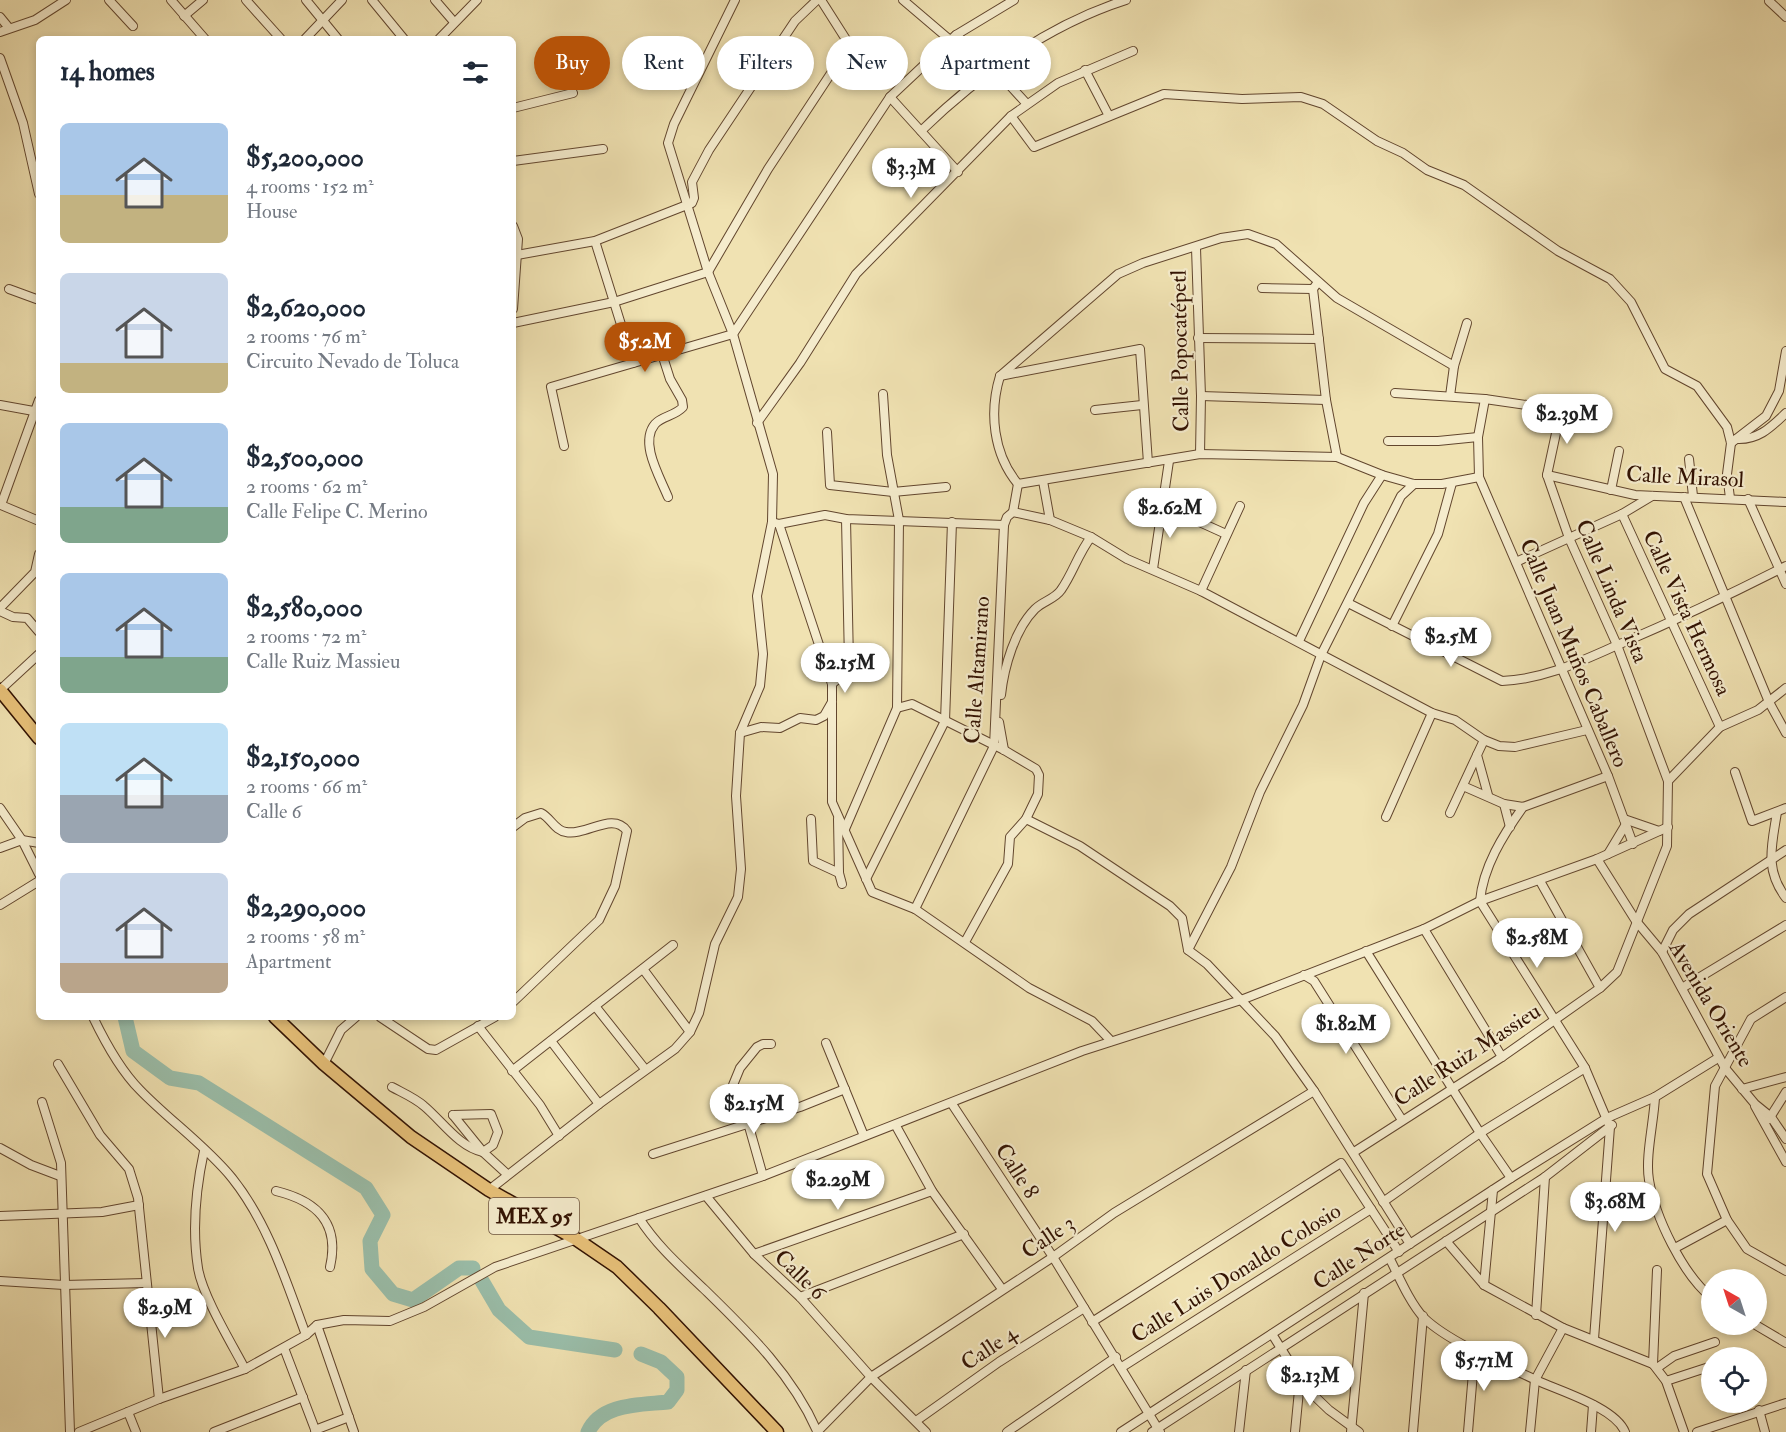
<!DOCTYPE html>
<html lang="en">
<head>
<meta charset="utf-8">
<style>
  body { margin:0; font-family:"IM FELL Double Pica",serif; background:#f2f2f3; color:#1f2937; height:100vh; display:flex; flex-direction:column; font-size:22px; white-space:nowrap }
  * { box-sizing:border-box; margin:0 }
  p { font-size:20px; color:#747a83 }
  .icon { flex:none; width:33px; height:33px; fill:none; stroke:currentColor; stroke-width:2; stroke-linecap:round; stroke-linejoin:round }
  .map { position:relative; flex:1; overflow:hidden }
  .drawer { position:absolute; left:36px; top:36px; width:480px; height:984px; display:flex; flex-direction:column; background:#fff; border-radius:9px; box-shadow:0 3px 9px #0003 }
  .drawer>* { flex:none }
  .hud { position:absolute; left:534px; top:36px; width:570px; height:54px; display:flex; gap:12px }
  .needle { width:39px; rotate:321deg }
  .tools { position:absolute; left:1701px; top:1269px; display:grid; gap:12px }
  .tools a { display:grid; place-items:center; width:66px; height:66px; border-radius:50%; background:#fff; box-shadow:0 3px 9px #0003; font-size:30px }
  .price { position:absolute; translate:-50% -51px; padding:0 14px; border-radius:21px; background:#fff; color:#222; font-size:20px; line-height:39px; filter:drop-shadow(0 2px 3px #0008) }
  .price::after { content:''; position:absolute; left:50%; top:36px; width:18px; height:14px; margin-left:-9px; background:inherit; clip-path:polygon(0 0,100% 0,50% 100%) }
  .price.current { background:#b45309; color:#fff }
  ul { padding:0; list-style:none }
  li { display:flex; align-items:center; gap:18px; height:150px; padding:0 24px }
  li span { display:grid; place-items:center; flex:none; width:168px; height:120px; border-radius:9px; color:#555 }
  li>.icon { margin-inline-start:auto }
  span .icon { width:72px; height:72px; fill:#fffc; stroke-width:1 }
  li b { font-size:26px }
  h2 { display:flex; justify-content:space-between; align-items:center; height:72px; padding:0 24px; font-size:26px }
  .tag { padding:0 21px; border-radius:27px; background:#fff; box-shadow:0 3px 9px #0003; font-size:21px; line-height:54px }
  .tag.current { background:#b45309; color:#fff }
  .map>svg:first-child { display:block }
</style>
</head>
<body>
<div class="map">
<svg width="1786" height="1432" viewBox="0 0 1786 1432">
  <rect width="100%" height="100%" fill="#f0e2b2"/>
  <filter id="stains"><feTurbulence type="fractalNoise" baseFrequency=".00333" numOctaves="4"/><feColorMatrix values="0 0 0 0 .2 0 0 0 0 .09 0 0 0 0 .02 0 0 0 .5 -.17"/></filter>
  <radialGradient id="worn" r=".72"><stop offset=".6" stop-color="#630" stop-opacity="0"/><stop offset="1" stop-color="#630" stop-opacity=".3"/></radialGradient>
  <g fill="none" stroke-linecap="round" stroke-linejoin="round">
    <g stroke="#9abeaa" stroke-width="15">
      <path d="M125,1017l8,34 37,27 29,5 167,105 17,27 -13,26 2,28 21,25 20,6 46,-32h14"/>
      <path d="M482,1281l17,29 30,27 86,13"/>
      <path d="M588,1432c13,-29 52,-27 80,-30l9,-12v-13l-16,-15 -20,-8"/>
    </g>
    <defs>
      <g id="minor">
        <path d="M109,0l24,26"/>
        <path d="M171,0l34,39"/>
        <path d="M246,0l35,39"/>
        <path d="M306,0l32,39"/>
        <path d="M372,0l32,39"/>
        <path d="M435,0l19,22"/>
        <path d="M903,0l47,40"/>
        <path d="M1769,1l17,16"/>
        <path d="M184,16l19,-16"/>
        <path d="M0,17l9,11"/>
        <path d="M0,32l35,-12 31,-20"/>
        <path d="M956,35l38,33 32,35"/>
        <path d="M305,39l37,-39"/>
        <path d="M439,39l38,-39"/>
        <path d="M0,58l23,65 16,71"/>
        <path d="M1085,70l24,46"/>
        <path d="M890,97l68,75"/>
        <path d="M513,108l60,-15"/>
        <path d="M1011,116l23,31 130,-53 78,5 59,-2 22,7 54,37 26,12 24,17 37,15 94,66 52,28 21,23 34,67 32,17 30,41 4,16 -4,31 3,24"/>
        <path d="M921,131c59,-57 127,-106 205,-131"/>
        <path d="M513,161l90,-12"/>
        <path d="M513,226l5,13 -5,70"/>
        <path d="M595,241l38,122"/>
        <path d="M1196,248l5,148 -1,58"/>
        <path d="M517,255l78,-14 97,-38 2,-5 -2,-16 17,-32 86,-129 22,-21"/>
        <path d="M1318,282l-5,7 13,111 11,57"/>
        <path d="M1262,288l51,1"/>
        <path d="M9,289l30,11"/>
        <path d="M513,323l101,-21 94,-30 60,-103 77,-117 2,-11 -26,-41"/>
        <path d="M1198,338l121,1"/>
        <path d="M662,354l8,25 12,21 1,7c-8,9 -21,9 -28,17 -16,19 5,53 13,73"/>
        <path d="M1000,376l140,-27 8,114"/>
        <path d="M1395,393l90,6 76,11 -14,65 22,63 48,107 51,136"/>
        <path d="M1201,396l125,4"/>
        <path d="M1450,396l4,-30 13,-43"/>
        <path d="M1485,399l-7,38 1,40 129,299 25,68"/>
        <path d="M39,400l-38,105 38,16"/>
        <path d="M0,405l39,7"/>
        <path d="M1095,410l47,-5"/>
        <path d="M757,423l43,-60 56,-89 155,-158 47,-33 75,-32"/>
        <path d="M827,432l3,53 63,7 53,-5"/>
        <path d="M1737,439c22,1 34,-12 49,-26"/>
        <path d="M1388,441h50l40,-4"/>
        <path d="M1731,443l35,-27 13,-25 7,-40"/>
        <path d="M564,446l-13,-59 182,-53 157,-237 66,-62 58,-35"/>
        <path d="M1689,459l4,37"/>
        <path d="M1547,475l88,20 151,7"/>
        <path d="M1043,481l7,39"/>
        <path d="M1018,484c-25,-30 -29,-72 -18,-108l118,-102 25,-11 78,-25 27,-4 28,10 61,54 117,68"/>
        <path d="M1018,484l182,-30 137,3 45,18 32,9h28l37,-7"/>
        <path d="M1611,490l8,-39"/>
        <path d="M1684,497l85,205 17,31"/>
        <path d="M1748,499l38,85"/>
        <path d="M1162,505l64,29"/>
        <path d="M1013,512l5,-28"/>
        <path d="M1622,514l98,213"/>
        <path d="M772,522l7,2 53,160v118l40,90 43,17 114,79 63,33 19,20"/>
        <path d="M779,524l46,-9 21,4 158,6"/>
        <path d="M1516,562l106,-48 30,-18"/>
        <path d="M1153,569l16,-108"/>
        <path d="M1201,591l39,-85"/>
        <path d="M1348,603l154,78c44,-2 79,-20 118,-37 56,-24 111,-50 166,-78"/>
        <path d="M0,608l35,-36 4,-18"/>
        <path d="M0,611l13,6 14,1 12,14"/>
        <path d="M1392,626l46,-92 14,-51"/>
        <path d="M1299,641l65,-138 18,-28"/>
        <path d="M832,684l11,-9 6,-13 -3,-143"/>
        <path d="M0,690l39,-36"/>
        <path d="M1001,695c3,-28 14,-66 34,-86 8,-8 20,-10 26,-19 12,-17 17,-36 30,-53"/>
        <path d="M897,708l15,-4 92,46 32,19 3,6 -1,19 -12,25 -16,18 -2,27 -43,78"/>
        <path d="M999,722l5,28"/>
        <path d="M740,733l21,-6 19,1 20,-10 16,2 8,-4 8,-14"/>
        <path d="M1484,740l-7,15 11,40"/>
        <path d="M1735,772l17,49 34,-13"/>
        <path d="M1463,786l41,18 19,3 85,-31"/>
        <path d="M1504,804l6,23"/>
        <path d="M1523,807c-20,28 -40,60 -43,94l105,167 25,59 -16,212"/>
        <path d="M0,808l22,32 17,34"/>
        <path d="M1777,812c-5,33 -13,57 9,86"/>
        <path d="M1450,813l27,-58"/>
        <path d="M1386,817l46,-104"/>
        <path d="M811,819l2,42 26,12"/>
        <path d="M838,819l1,54 3,11"/>
        <path d="M1026,819l54,27 90,60 12,12 6,32 19,14 68,72 39,55 96,153"/>
        <path d="M1624,819l35,12"/>
        <path d="M513,827l12,-9 16,-5c10,5 14,18 25,19 20,4 47,-21 61,-1l-12,55 -16,34 -86,82"/>
        <path d="M845,829l52,-121 2,-188 -12,-65 -4,-61"/>
        <path d="M0,848l22,-8 17,3"/>
        <path d="M1608,854l18,-30"/>
        <path d="M1597,859l39,62 26,31 63,116 30,36 16,13 15,22"/>
        <path d="M866,879l79,-158 7,-199"/>
        <path d="M1540,881l60,107"/>
        <path d="M0,905l39,-24"/>
        <path d="M915,909l79,-163 10,-221 3,-8 6,-5 37,8 41,17 36,22 74,32 231,122 23,7 29,20 15,6 16,1 72,-17"/>
        <path d="M1424,929l78,128"/>
        <path d="M1188,950l43,-83 29,-75 43,-87 18,-50 80,-159 13,-12"/>
        <path d="M1366,951l114,182 31,45"/>
        <path d="M1662,952l11,-22 16,-16 97,-64"/>
        <path d="M643,969l47,63"/>
        <path d="M1304,975l10,6 88,139"/>
        <path d="M1682,988l104,-63"/>
        <path d="M1786,997l-35,22 -36,67 -8,88 20,46 20,29 39,22"/>
        <path d="M595,1006l50,63"/>
        <path d="M93,1017c12,25 27,53 47,73 29,30 66,56 92,88 36,45 54,103 74,157"/>
        <path d="M380,1017l48,32 8,1 59,-33"/>
        <path d="M478,1026l62,79 19,31"/>
        <path d="M551,1041l48,63"/>
        <path d="M826,1043l38,93"/>
        <path d="M58,1064l42,71 29,34 9,29 21,201"/>
        <path d="M324,1064l17,-34 15,-13"/>
        <path d="M512,1071l161,-126"/>
        <path d="M392,1087c11,6 23,11 32,19 18,15 35,41 59,46l10,-7 5,-13 -7,-18 -38,1"/>
        <path d="M1742,1089l44,-12"/>
        <path d="M1655,1097c-1,24 -10,60 -6,83 6,37 34,95 63,118"/>
        <path d="M42,1102l19,61 9,269"/>
        <path d="M952,1104l101,153 107,175"/>
        <path d="M1755,1106l31,56"/>
        <path d="M453,1115l30,37 24,22"/>
        <path d="M1769,1119l17,-27"/>
        <path d="M896,1126l36,65 70,98"/>
        <path d="M0,1148l31,17 29,11"/>
        <path d="M204,1151c-8,37 -12,79 -6,117 4,27 34,76 47,101"/>
        <path d="M1354,1152l148,-95 98,-69 17,-16 50,-126 1,-65 52,-54 38,-17 28,-22"/>
        <path d="M653,1154l147,-47 45,-18"/>
        <path d="M763,1176l-15,-53 -9,-17 -6,-21 7,-17 17,-21 6,-3h8"/>
        <path d="M489,1190l110,-86 76,-55 15,-17 9,-19 16,-69 23,-47 3,-28 -5,-73 4,-63 20,-47 3,-32 -6,-58 15,-74 1,-48 -40,-140 -25,-62 -40,-129 6,-19 61,-124"/>
        <path d="M276,1191c41,10 64,32 54,76"/>
        <path d="M706,1196l48,58 46,43 71,80 55,55"/>
        <path d="M1383,1202l97,-69 105,-65"/>
        <path d="M0,1216l102,-4 37,-7"/>
        <path d="M639,1218c18,28 41,48 65,71 44,43 88,85 113,142"/>
        <path d="M1446,1241l38,44 79,43 90,36 13,17 18,51"/>
        <path d="M1675,1248l52,-28"/>
        <path d="M754,1254l178,-63"/>
        <path d="M1390,1259c9,18 20,44 34,59 25,24 80,47 112,62 23,11 79,27 89,52"/>
        <path d="M0,1281l64,4 82,-2"/>
        <path d="M1484,1285l9,-95"/>
        <path d="M800,1297l164,-63"/>
        <path d="M1536,1315l9,-138"/>
        <path d="M1092,1322l249,-159 58,89"/>
        <path d="M1754,1324l32,19"/>
        <path d="M317,1325l37,107"/>
        <path d="M1272,1334l33,53 24,23 30,22"/>
        <path d="M284,1348l32,84"/>
        <path d="M1653,1364l4,-94"/>
        <path d="M1122,1367l249,-158"/>
        <path d="M1657,1368l17,-12 41,-14"/>
        <path d="M1666,1381l46,-15"/>
        <path d="M1759,1410l6,22"/>
        <path d="M128,1412l8,20"/>
        <path d="M916,1421l83,-59 85,-54"/>
        <path d="M315,1430l34,-13"/>
        <path d="M79,1432l80,-33 86,-30 61,-34 11,-10 27,-5 46,1 34,-14 71,-40 268,-91 319,-125 159,-51 183,-71 56,-28 117,-42 71,-32"/>
        <path d="M214,1432l89,-35"/>
        <path d="M817,1432l54,-55 182,-120 61,-44 200,-122"/>
        <path d="M1007,1432l109,-75"/>
        <path d="M1121,1432l390,-254 96,-60 48,-21 63,-39"/>
        <path d="M1152,1432l393,-255 67,-52"/>
        <path d="M1239,1432l7,-62"/>
        <path d="M1295,1432l5,-52"/>
        <path d="M1351,1432l13,-139"/>
        <path d="M1413,1432l10,-116"/>
        <path d="M1468,1432l7,-83"/>
        <path d="M1530,1432l5,-52 28,-52"/>
        <path d="M1591,1432l2,-27"/>
        <path d="M1697,1432l89,-29"/>
      </g>
      <g id="primary">
        <path d="M0,690l39,48"/>
        <path d="M275,1017l49,47 87,73 78,53 87,49 41,28 42,41 118,124"/>
      </g>
    </defs>
    <use href="#minor" stroke="#62462e" stroke-width="10"/>
    <use href="#primary" stroke="#321202" stroke-width="15"/>
    <use href="#minor" stroke="#f5eccd" stroke-width="8"/>
    <use href="#primary" stroke="#e8c179" stroke-width="12"/>
  </g>
  <g text-anchor="middle" dominant-baseline="central" stroke-width="4.5" stroke-linejoin="round" paint-order="stroke">
    <rect fill="#f5eccd" stroke="#6c533f" stroke-width="1.5" x="489" y="1198" width="90" height="36" rx="4.5"/>
    <g font-size="21" font-weight="bold" fill="#321202">
      <text x="534" y="1216">MEX 95</text>
    </g>
    <g font-size="22" fill="#321202" stroke="#f5eccd">
      <text transform="translate(1180 351) rotate(-91)">Calle Popocatépetl</text>
      <text transform="translate(1685 477) rotate(3)">Calle Mirasol</text>
      <text transform="translate(1612 591) rotate(67)">Calle Linda Vista</text>
      <text transform="translate(1687 613) rotate(65)">Calle Vista Hermosa</text>
      <text transform="translate(1574 653) rotate(67)">Calle Juan Muños Caballero</text>
      <text transform="translate(977 670) rotate(-86)">Calle Altamirano</text>
      <text transform="translate(1711 1004) rotate(59)">Avenida Oriente</text>
      <text transform="translate(1467 1055) rotate(-33)">Calle Ruiz Massieu</text>
      <text transform="translate(1017 1171) rotate(57)">Calle 8</text>
      <text transform="translate(1048 1237) rotate(-34)">Calle 3</text>
      <text transform="translate(1359 1256) rotate(-33)">Calle Norte</text>
      <text transform="translate(1236 1273) rotate(-32)">Calle Luis Donaldo Colosio</text>
      <text transform="translate(800 1275) rotate(44)">Calle 6</text>
      <text transform="translate(989 1348) rotate(-34)">Calle 4</text>
    </g>
  </g>
  <rect width="100%" height="100%" filter="url(#stains)"/>
  <rect width="100%" height="100%" fill="url(#worn)"/>
</svg>
<div class="tools">
<a><svg class="needle" viewBox="-14 -14 28 28"><path d="M0-13l5 13h-10z" fill="#e53935"/><path d="M0 13l5-13h-10z" fill="#747a83"/></svg></a>
<a><svg class="icon" aria-label="locate" viewBox="0 0 24 24"><circle cx="12" cy="12" r="6"/><path d="M12 2v4M12 18v4M2 12h4M18 12h4"/></svg></a>
</div>
<b class="price" style="left:911px;top:199px">$3.3M</b>
<b class="price current" style="left:645px;top:373px">$5.2M</b>
<b class="price" style="left:1567px;top:445px">$2.39M</b>
<b class="price" style="left:1170px;top:539px">$2.62M</b>
<b class="price" style="left:1451px;top:668px">$2.5M</b>
<b class="price" style="left:845px;top:694px">$2.15M</b>
<b class="price" style="left:1537px;top:969px">$2.58M</b>
<b class="price" style="left:1346px;top:1055px">$1.82M</b>
<b class="price" style="left:754px;top:1135px">$2.15M</b>
<b class="price" style="left:838px;top:1211px">$2.29M</b>
<b class="price" style="left:1615px;top:1233px">$3.68M</b>
<b class="price" style="left:165px;top:1339px">$2.9M</b>
<b class="price" style="left:1484px;top:1392px">$5.71M</b>
<b class="price" style="left:1310px;top:1407px">$2.13M</b>
<div class="hud">
<a class="tag current">Buy</a>
<a class="tag">Rent</a>
<a class="tag">Filters</a>
<a class="tag">New</a>
<a class="tag">Apartment</a>
</div>
<section class="drawer">
<h2>14 homes<svg class="icon" aria-label="filters" viewBox="0 0 24 24"><path d="M4 7h16M4 17h16"/><circle cx="9" cy="7" r="2"/><circle cx="15" cy="17" r="2"/></svg></h2>
<ul>
<li><span style="background:linear-gradient(#a9c7e8 60%,#c2b280 0)"><svg class="icon" aria-label="home" viewBox="0 0 24 24"><path d="M3 11l9-7 9 7M6 9v11h12V9"/></svg></span><div><b>$5,200,000</b><p>4 rooms · 152 m²</p><p>House</p></div></li>
<li><span style="background:linear-gradient(#c9d6e8 75%,#c2b280 0)"><svg class="icon" aria-label="home" viewBox="0 0 24 24"><path d="M3 11l9-7 9 7M6 9v11h12V9"/></svg></span><div><b>$2,620,000</b><p>2 rooms · 76 m²</p><p>Circuito Nevado de Toluca</p></div></li>
<li><span style="background:linear-gradient(#a9c7e8 70%,#7fa58c 0)"><svg class="icon" aria-label="home" viewBox="0 0 24 24"><path d="M3 11l9-7 9 7M6 9v11h12V9"/></svg></span><div><b>$2,500,000</b><p>2 rooms · 62 m²</p><p>Calle Felipe C. Merino</p></div></li>
<li><span style="background:linear-gradient(#a9c7e8 70%,#7fa58c 0)"><svg class="icon" aria-label="home" viewBox="0 0 24 24"><path d="M3 11l9-7 9 7M6 9v11h12V9"/></svg></span><div><b>$2,580,000</b><p>2 rooms · 72 m²</p><p>Calle Ruiz Massieu</p></div></li>
<li><span style="background:linear-gradient(#bfe0f5 60%,#9aa5b1 0)"><svg class="icon" aria-label="home" viewBox="0 0 24 24"><path d="M3 11l9-7 9 7M6 9v11h12V9"/></svg></span><div><b>$2,150,000</b><p>2 rooms · 66 m²</p><p>Calle 6</p></div></li>
<li><span style="background:linear-gradient(#c9d6e8 75%,#b9a48a 0)"><svg class="icon" aria-label="home" viewBox="0 0 24 24"><path d="M3 11l9-7 9 7M6 9v11h12V9"/></svg></span><div><b>$2,290,000</b><p>2 rooms · 58 m²</p><p>Apartment</p></div></li>
</ul>
</section>
</div>
</body>
</html>
